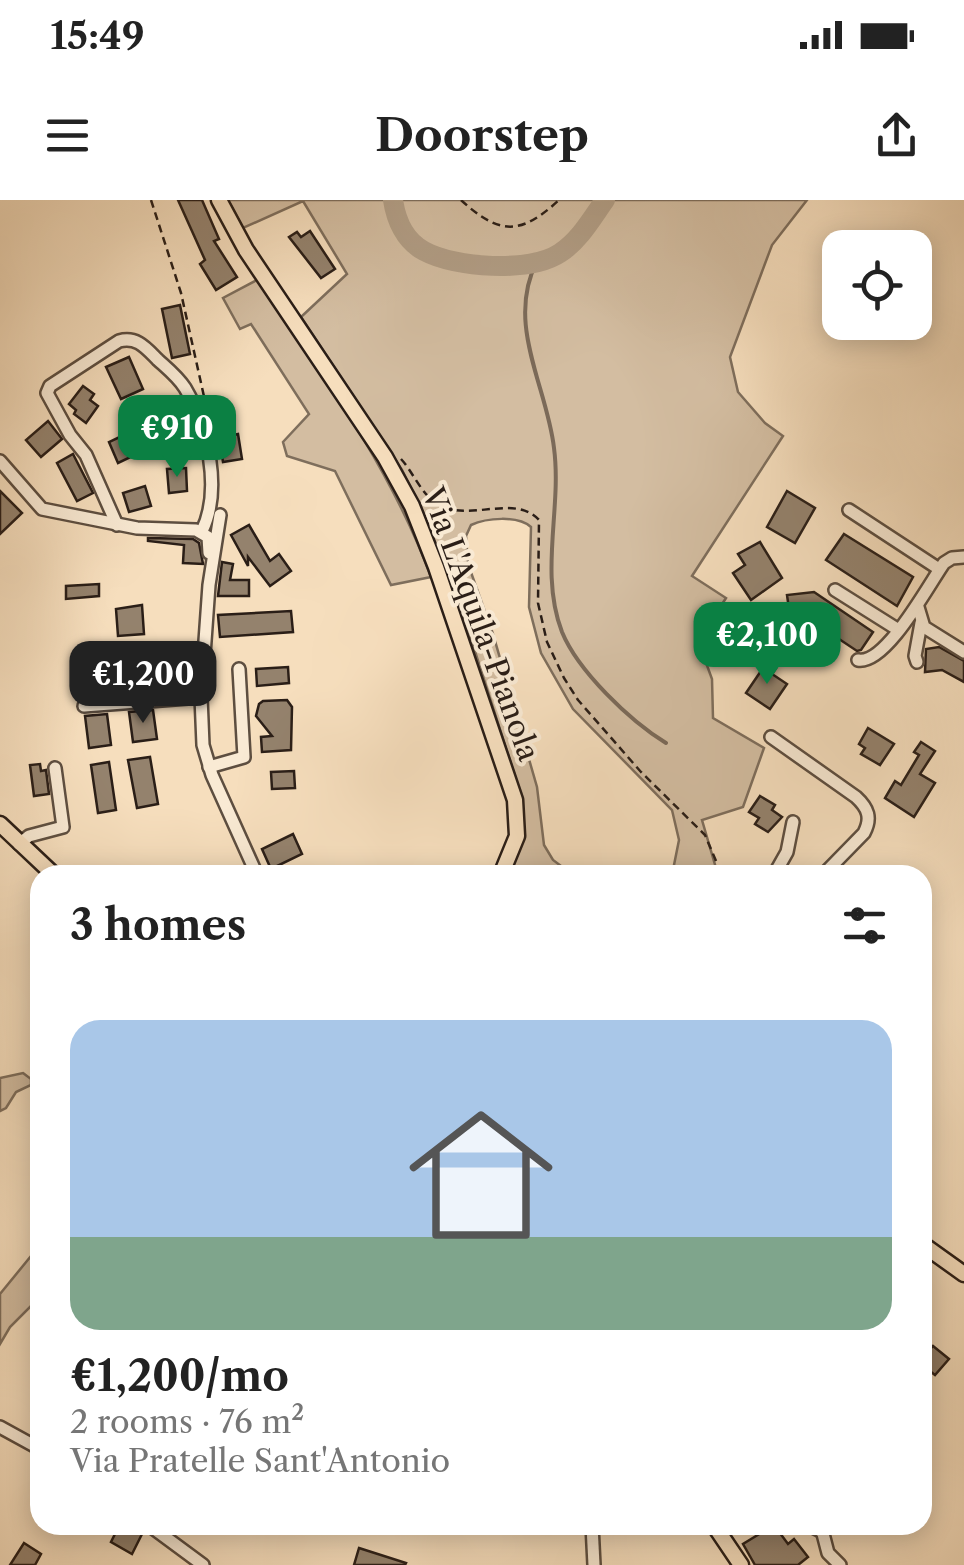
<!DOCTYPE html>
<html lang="en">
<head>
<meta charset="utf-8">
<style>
  body { margin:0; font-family:"Libre Caslon Text",serif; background:#f6f6f6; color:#222; height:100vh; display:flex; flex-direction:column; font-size:38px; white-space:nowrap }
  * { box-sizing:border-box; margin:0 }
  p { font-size:32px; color:#767676 }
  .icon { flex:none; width:55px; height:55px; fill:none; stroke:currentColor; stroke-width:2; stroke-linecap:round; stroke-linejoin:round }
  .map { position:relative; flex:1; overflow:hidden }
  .sheet { position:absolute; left:30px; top:665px; width:902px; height:670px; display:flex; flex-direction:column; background:#fff; border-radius:30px; box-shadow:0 5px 25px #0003 }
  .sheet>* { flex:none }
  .buttons { position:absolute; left:822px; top:30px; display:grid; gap:20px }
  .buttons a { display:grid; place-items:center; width:110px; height:110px; border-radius:20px; background:#fff; box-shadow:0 5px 25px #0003; font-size:50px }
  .price { position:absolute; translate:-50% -85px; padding:0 22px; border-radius:20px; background:#0b8043; color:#fff; font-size:32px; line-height:65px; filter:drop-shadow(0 2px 5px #0008) }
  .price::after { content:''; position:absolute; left:50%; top:60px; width:30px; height:22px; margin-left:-15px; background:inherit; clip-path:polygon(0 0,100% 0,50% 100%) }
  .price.current { background:#222; color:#fff }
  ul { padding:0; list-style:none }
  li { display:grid; align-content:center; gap:20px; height:530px; padding:0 40px }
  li+li { border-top:2px solid #e0e0e0 }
  li span { display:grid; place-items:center; height:310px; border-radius:30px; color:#555 }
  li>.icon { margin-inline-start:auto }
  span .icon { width:180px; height:180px; fill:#fffc; stroke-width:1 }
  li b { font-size:42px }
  h2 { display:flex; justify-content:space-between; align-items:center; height:120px; padding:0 40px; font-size:42px }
  .status { display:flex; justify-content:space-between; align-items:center; height:70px; padding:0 50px; background:#fff; direction:ltr }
  .status svg { height:28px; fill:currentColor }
  header { display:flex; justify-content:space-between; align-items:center; height:130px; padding:0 40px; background:#fff; font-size:45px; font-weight:700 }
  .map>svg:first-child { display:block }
</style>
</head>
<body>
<div class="status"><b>15:49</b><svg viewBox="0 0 49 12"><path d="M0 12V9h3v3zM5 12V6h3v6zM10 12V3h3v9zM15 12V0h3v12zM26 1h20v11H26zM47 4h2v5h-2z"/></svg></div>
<header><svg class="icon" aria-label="menu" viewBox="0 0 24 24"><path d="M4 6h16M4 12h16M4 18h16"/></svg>Doorstep<svg class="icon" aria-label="share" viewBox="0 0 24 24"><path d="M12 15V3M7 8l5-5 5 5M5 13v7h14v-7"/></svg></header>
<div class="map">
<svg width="964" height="1365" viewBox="0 0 964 1365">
  <rect width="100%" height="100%" fill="#f6debd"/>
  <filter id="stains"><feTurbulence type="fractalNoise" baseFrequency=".002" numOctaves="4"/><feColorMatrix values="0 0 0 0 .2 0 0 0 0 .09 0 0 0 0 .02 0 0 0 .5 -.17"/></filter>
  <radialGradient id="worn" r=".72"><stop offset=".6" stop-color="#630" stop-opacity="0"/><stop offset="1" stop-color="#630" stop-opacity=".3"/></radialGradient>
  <g fill="#d3bda1" stroke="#7e6e5c" stroke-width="2.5">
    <path d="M228,0h579l-35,45 -42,112 8,35 27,31 18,13 -91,140 34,22 -28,43 14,38 1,39 51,30 -21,59 -41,13 16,55h-46l7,-35 -7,-30 -99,-101 -32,-56 -12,-46 2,-80c-13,-12 -45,-9 -60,-2l-5,11 2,28 25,70 44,153 7,58 9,15 20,15h-65l14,-36v-41l-59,-184 -42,-106 -19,-38 -101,-153 46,-43 -44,-73 -60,27z"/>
    <path d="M257,80c67,97 133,186 174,297l-40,8 -56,-114 -48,-15 -4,-14 26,-28 -58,-90 -11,5 -17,-31z"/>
    <path d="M23,873l8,6v6l-15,7 -10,16 -6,3v-33z"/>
    <path d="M40,1045v52l-30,30 -10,17v-50z"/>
  </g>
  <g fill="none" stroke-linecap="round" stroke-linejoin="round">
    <path stroke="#7b6a59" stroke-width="4" d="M537,61c-32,63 10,125 17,187 8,61 -15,124 8,184 16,39 68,89 104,111"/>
    <path stroke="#b19d85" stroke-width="20" d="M393,0c3,20 12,41 31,51 31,17 106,22 136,2 20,-13 32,-35 45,-53"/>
  </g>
  <g fill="#94826d" stroke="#2a1e17" stroke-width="2.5">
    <path d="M178,0h24l17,39 -5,2 23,36 -21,13 -16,-26 5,-4z"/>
    <path d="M310,31l25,38 -14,9 -32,-41 8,-5 4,5z"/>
    <path d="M180,105l10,49 -18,4 -10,-49z"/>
    <path d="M129,157l14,32 -22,10 -15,-32z"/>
    <path d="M83,186l11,8 -4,6 8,6 -12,17 -12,-9 2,-4 -7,-6z"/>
    <path d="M169,213l15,28 -20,10 -14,-28z"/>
    <path d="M48,221l14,18 -21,18 -15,-17z"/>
    <path d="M126,234l9,21 -17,8 -9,-21z"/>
    <path d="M238,234l4,25 -19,3 -4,-24z"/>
    <path d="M73,254l20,39 -16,8 -20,-38z"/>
    <path d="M186,268l1,23 -18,2 -2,-24z"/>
    <path d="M145,286l6,20 -22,6 -6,-19z"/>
    <path d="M0,291l22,22 -22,21z"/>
    <path d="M787,291l28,17 -20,35 -28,-16z"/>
    <path d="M249,325l21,36 9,-7 12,17 -21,15 -22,-29v9l-17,-31z"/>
    <path d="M844,334l69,43 -16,29 -71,-46z"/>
    <path d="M148,338l45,1 6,4 4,21 -20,-1 1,-18 -36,-4z"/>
    <path d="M760,342l22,36 -31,22 -18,-27 12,-8 -7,-11z"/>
    <path d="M222,362l11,2 -3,16h19v16h-31z"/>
    <path d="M99,384v12l-33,3v-13z"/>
    <path d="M814,392l59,40 -12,18 -4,1 -54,-36 -13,1 -3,-21z"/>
    <path d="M142,405l2,29 -26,2 -2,-27z"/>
    <path d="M291,411l2,21 -73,5 -2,-22z"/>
    <path d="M939,447l25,14v21l-22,-12 -17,2 1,-23z"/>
    <path d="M767,462l9,6 -4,6 15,10 -17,25 -24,-16z"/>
    <path d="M141,463h10v28h-18l-1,-7 -33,3 1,8 -18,2 -2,-28 41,-5v3l20,-1z"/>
    <path d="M288,467l1,16 -32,3 -1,-17z"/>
    <path d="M287,500l5,7 -1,43 -29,2 -1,-15 11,-1 -16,-20 3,-12 4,-3z"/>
    <path d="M153,510l4,29 -24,3 -4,-30z"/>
    <path d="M107,514l4,31 -22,3 -4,-32z"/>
    <path d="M868,528l26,16 -14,21 -19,-11 4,-6 -6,-4z"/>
    <path d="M921,542l14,9 -15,23 15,9 -21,34 -29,-19 10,-17 6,4 18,-30 -5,-3z"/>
    <path d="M150,557l8,47 -21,4 -9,-48z"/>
    <path d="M109,562l7,48 -18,3 -7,-48z"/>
    <path d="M40,564l1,7 5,-1 3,24 -15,2 -4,-31z"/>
    <path d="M294,571l1,17 -23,1 -1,-17z"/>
    <path d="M760,596l15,9 -3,5 10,7 -14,15 -13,-8 4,-6 -10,-6z"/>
    <path d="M293,634l9,20 -31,15 -9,-20z"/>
    <path d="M933,1146l16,13 -14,16 -13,-10v-7z"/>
    <path d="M127,1325h13l3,7 -11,22 -21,-12 7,-14 6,3z"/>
    <path d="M774,1325l14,19 6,-5 14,18 -10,8h-43l-12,-21z"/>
    <path d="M24,1343l17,11 -6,11h-25z"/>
    <path d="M359,1348l47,15 -1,2h-51z"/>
  </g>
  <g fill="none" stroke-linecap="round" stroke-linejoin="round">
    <defs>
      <g id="minor">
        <path d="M0,261l42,48 95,19 59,2 12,7 1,16"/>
        <path d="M849,310l90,59"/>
        <path d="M220,315l-11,70 -8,112 2,48 9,30 45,100"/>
        <path d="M117,325l-31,-70 -16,-20 -23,-42 3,-7 69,-45c18,-5 27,7 39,19 10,9 20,17 27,28 23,39 37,102 17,143"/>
        <path d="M835,390l62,39"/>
        <path d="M918,407l6,20 40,25"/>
        <path d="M858,460c28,5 71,-76 86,-97l8,-5 12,-1"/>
        <path d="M917,462l-2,-6 6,-33"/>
        <path d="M84,506l117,-9"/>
        <path d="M771,537l85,60c12,11 16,21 8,36l-41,42"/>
        <path d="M209,567l35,-10 -5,-88"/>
        <path d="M19,644l10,-8 34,-9 -8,-59"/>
        <path d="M774,675l13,-23 6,-30"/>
        <path d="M0,1227l40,22"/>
        <path d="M149,1325l54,40"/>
        <path d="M592,1325l2,40"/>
        <path d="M751,1325h7"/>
        <path d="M809,1325l12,6 9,-6"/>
        <path d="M822,1330l6,23 12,12"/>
      </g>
      <g id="major">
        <path d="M219,0l27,50 139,207 27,49 24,61 79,233 2,36 -16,39"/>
        <path d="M0,624l54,51"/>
        <path d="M922,1044l42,30"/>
        <path d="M714,1325l27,40"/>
      </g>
    </defs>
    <use href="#minor" stroke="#5d4e40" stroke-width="16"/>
    <use href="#major" stroke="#2a1e17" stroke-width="19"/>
    <g stroke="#2a1e17" stroke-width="2.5" stroke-dasharray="8 5" stroke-linecap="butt">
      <path d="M151,0l30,93 24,108"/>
      <path d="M461,0c39,36 60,35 98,0"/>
      <path d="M401,259c13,14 21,38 40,47 29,15 75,-12 98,14l-1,83 9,39 17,36 14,22 63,72 64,63 17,40"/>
    </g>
    <use href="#minor" stroke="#f9ead4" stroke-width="11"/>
    <use href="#major" stroke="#f6debd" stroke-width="14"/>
  </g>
  <g text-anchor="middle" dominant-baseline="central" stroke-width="8" stroke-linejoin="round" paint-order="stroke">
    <g font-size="30" fill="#2a1e17" stroke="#f9ead4">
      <text transform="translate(481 424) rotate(70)">Via L'Aquila-Pianola</text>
    </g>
  </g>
  <rect width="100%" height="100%" filter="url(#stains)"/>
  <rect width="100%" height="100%" fill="url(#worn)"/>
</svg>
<div class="buttons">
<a><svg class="icon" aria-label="locate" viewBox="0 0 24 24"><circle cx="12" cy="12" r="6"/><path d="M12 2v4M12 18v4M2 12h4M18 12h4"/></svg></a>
</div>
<b class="price" style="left:177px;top:280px">€910</b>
<b class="price" style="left:767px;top:487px">€2,100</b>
<b class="price current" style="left:143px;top:526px">€1,200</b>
<section class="sheet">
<h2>3 homes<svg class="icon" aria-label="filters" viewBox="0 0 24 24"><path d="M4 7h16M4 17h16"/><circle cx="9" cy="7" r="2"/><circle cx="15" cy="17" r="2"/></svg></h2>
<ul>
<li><span style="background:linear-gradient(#a9c7e8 70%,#7fa58c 0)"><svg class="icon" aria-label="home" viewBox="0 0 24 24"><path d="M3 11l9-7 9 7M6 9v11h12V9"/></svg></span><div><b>€1,200/mo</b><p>2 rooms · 76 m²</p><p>Via Pratelle Sant'Antonio</p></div></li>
</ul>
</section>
</div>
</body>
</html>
